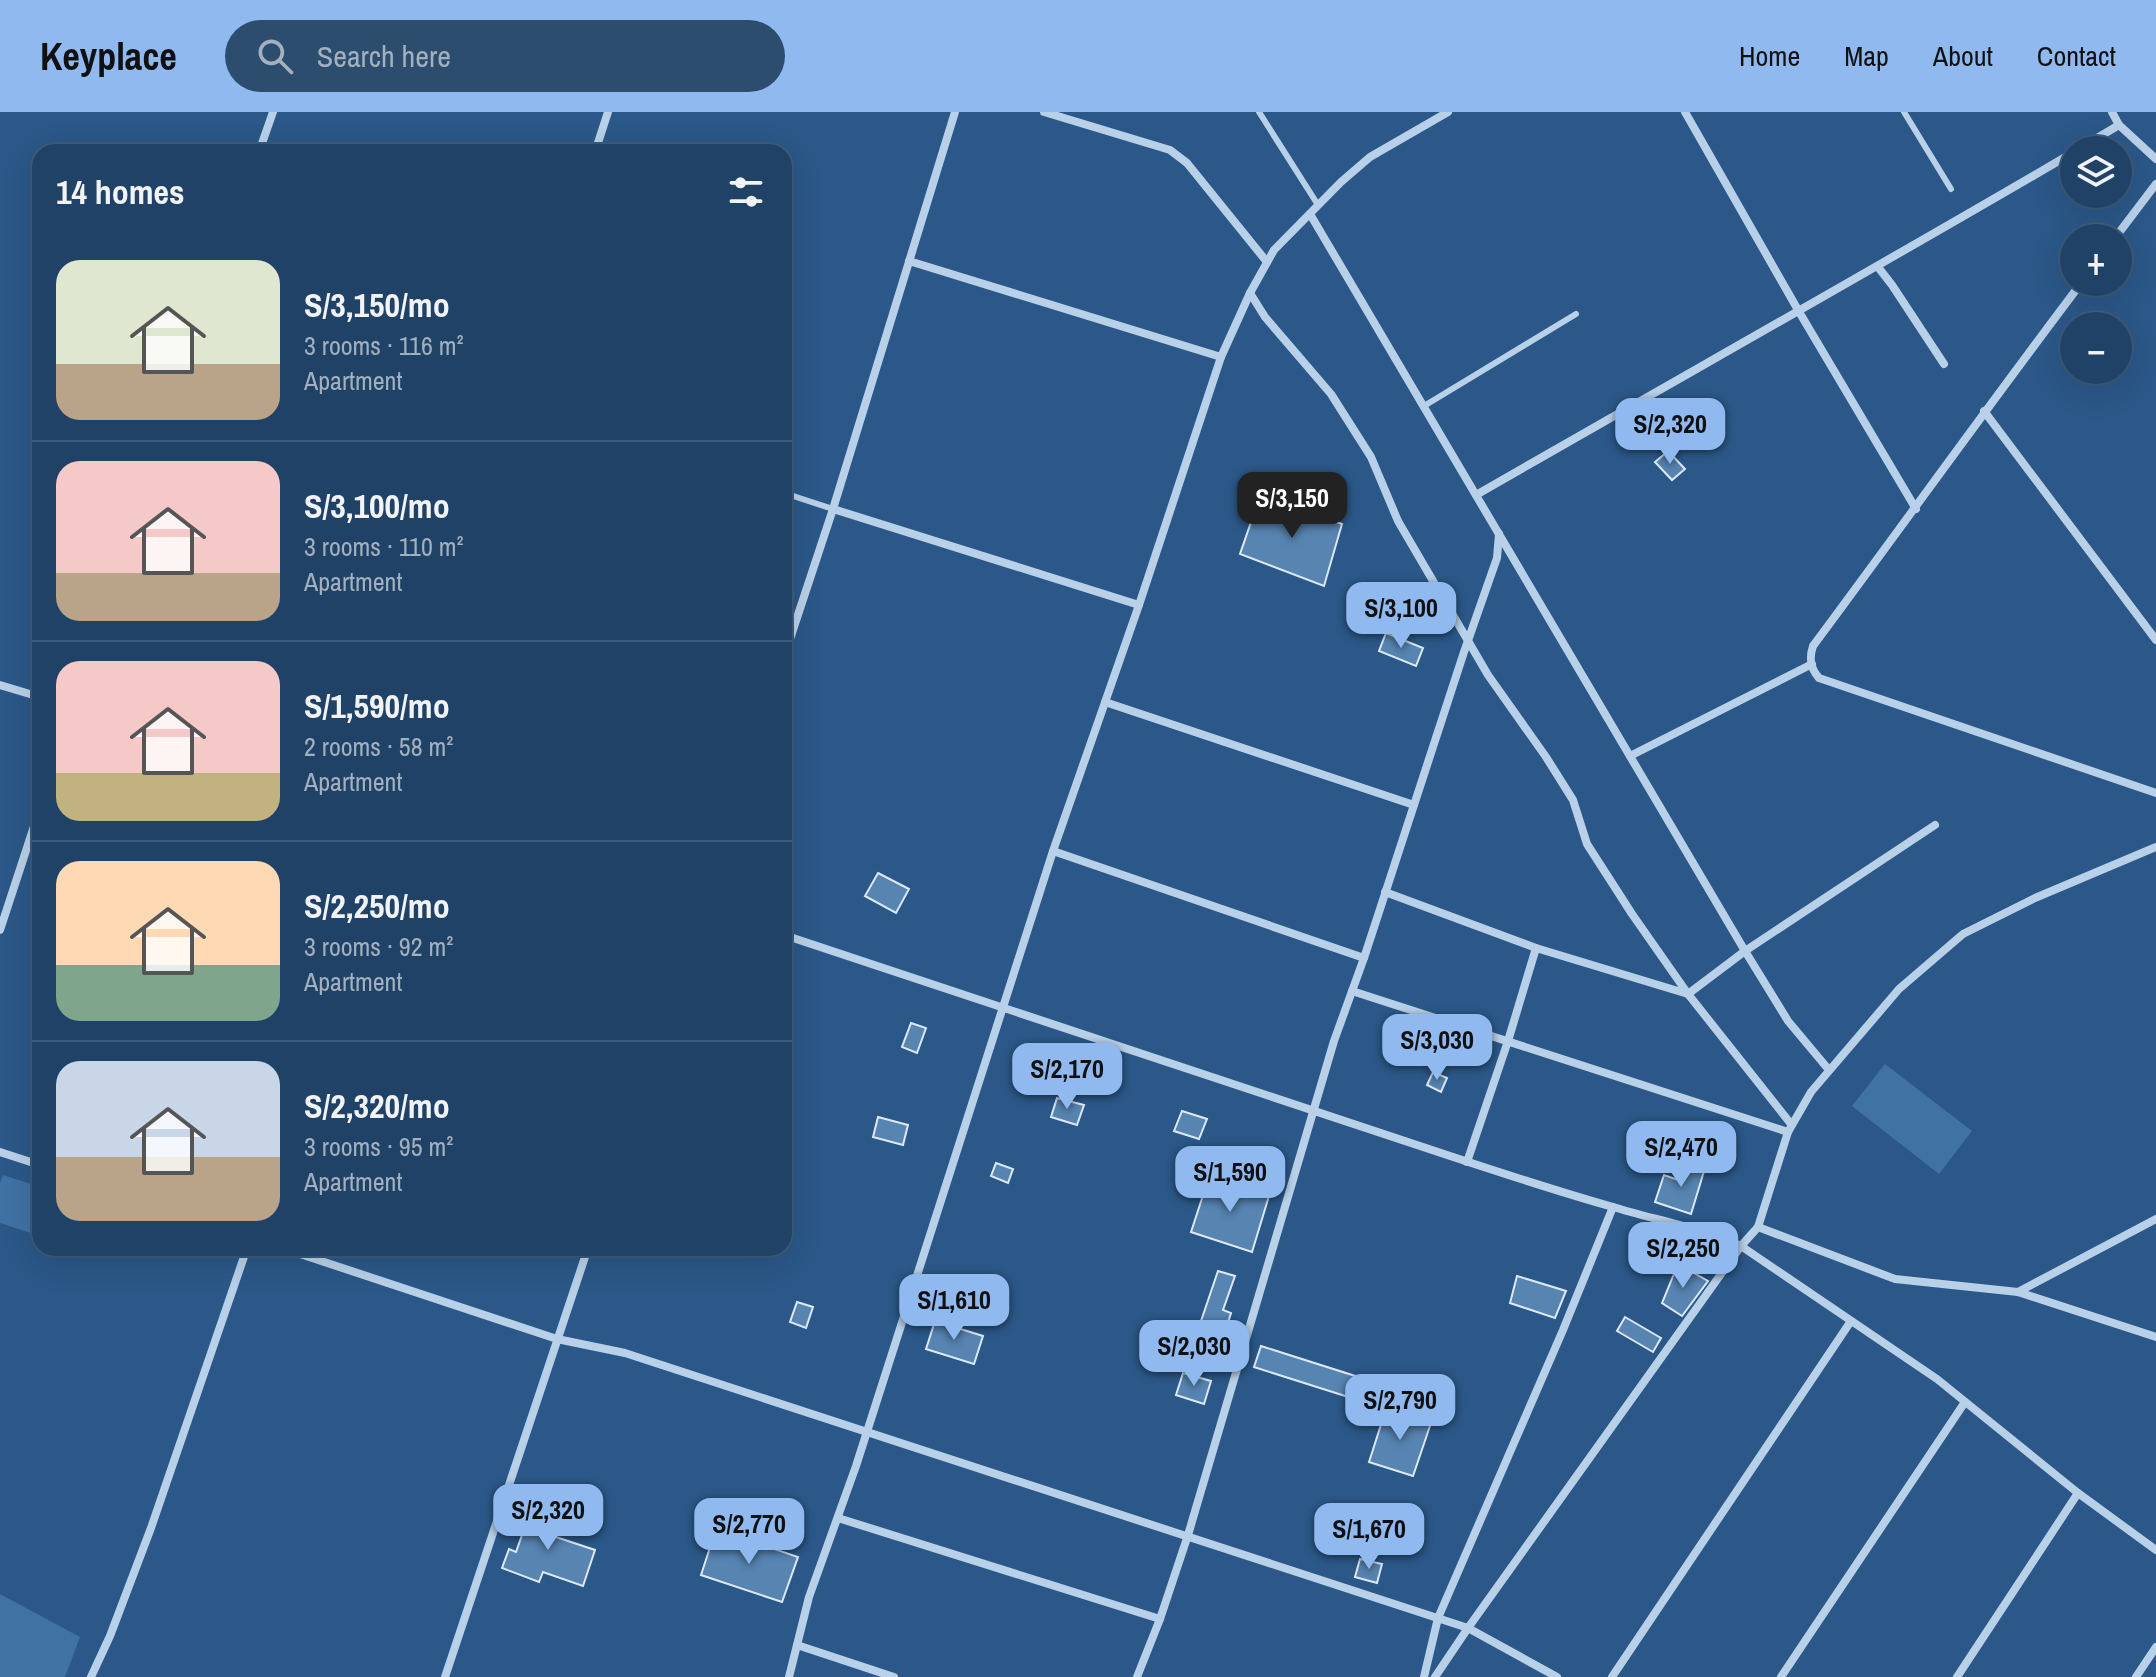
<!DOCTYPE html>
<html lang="en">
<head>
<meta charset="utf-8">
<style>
  body { margin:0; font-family:"Archivo Narrow",sans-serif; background:#2d4d6f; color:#f1f3f6; height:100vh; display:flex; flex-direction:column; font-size:30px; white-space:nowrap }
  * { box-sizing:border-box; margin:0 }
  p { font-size:26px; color:#a2b0bf }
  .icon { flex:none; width:44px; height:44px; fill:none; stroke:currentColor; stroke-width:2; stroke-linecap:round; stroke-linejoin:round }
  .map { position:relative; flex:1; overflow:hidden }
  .drawer { position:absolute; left:32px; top:32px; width:760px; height:1112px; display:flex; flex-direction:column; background:#204266; border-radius:24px; box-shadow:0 8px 32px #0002,0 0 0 2px #3d5b7a }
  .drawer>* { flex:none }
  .fabs { position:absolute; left:2060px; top:24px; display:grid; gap:16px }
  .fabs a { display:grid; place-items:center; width:72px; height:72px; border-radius:50%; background:#204266; box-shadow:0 8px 32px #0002,0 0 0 2px #3d5b7a; font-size:40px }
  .price { position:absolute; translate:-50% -68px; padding:0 18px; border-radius:16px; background:#90b9f0; color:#111; font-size:26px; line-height:52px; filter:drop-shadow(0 2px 4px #0008) }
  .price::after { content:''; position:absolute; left:50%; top:48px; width:24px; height:18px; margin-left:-12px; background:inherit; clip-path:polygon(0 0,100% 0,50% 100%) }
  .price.selected { background:#222; color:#fff }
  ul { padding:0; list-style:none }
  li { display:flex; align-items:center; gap:24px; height:200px; padding:0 24px }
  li+li { border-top:2px solid #3d5b7a }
  li span { display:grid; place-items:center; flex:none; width:224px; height:160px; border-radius:24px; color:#555 }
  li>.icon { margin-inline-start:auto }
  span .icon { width:96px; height:96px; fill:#fffc; stroke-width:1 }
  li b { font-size:34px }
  h2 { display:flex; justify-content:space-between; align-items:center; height:96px; padding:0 24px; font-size:34px }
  header { display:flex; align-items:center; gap:48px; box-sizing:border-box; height:112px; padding:0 40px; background:#90b9f0; color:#111 }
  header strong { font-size:38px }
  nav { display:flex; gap:44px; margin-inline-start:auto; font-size:28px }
  .search { width:560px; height:72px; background:#2d4d6f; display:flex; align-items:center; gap:20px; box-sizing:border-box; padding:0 28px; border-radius:44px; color:#a2b0bf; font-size:30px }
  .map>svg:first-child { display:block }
</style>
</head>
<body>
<header>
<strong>Keyplace</strong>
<div class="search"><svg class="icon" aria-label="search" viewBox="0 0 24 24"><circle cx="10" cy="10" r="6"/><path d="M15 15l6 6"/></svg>Search here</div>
<nav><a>Home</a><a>Map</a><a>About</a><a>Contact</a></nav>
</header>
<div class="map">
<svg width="2156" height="1565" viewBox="0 0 2156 1565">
  <rect width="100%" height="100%" fill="#2b5888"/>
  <g fill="#4072a4">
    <path d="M1885,952l87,67 -33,43 -87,-68z"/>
    <path d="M3,1063l37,12v49l-40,-13v-40z"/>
    <path d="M0,1482l80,43 -15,40h-65z"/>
  </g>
  <g fill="#5784b1" stroke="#dbe9f7" stroke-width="2">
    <path d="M1668,339l17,18 -13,11 -17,-18z"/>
    <path d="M1260,384l82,28 -18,62 -84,-32z"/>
    <path d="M1386,521l37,15 -7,18 -37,-15z"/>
    <path d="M878,761l31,16 -13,24 -31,-17z"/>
    <path d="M911,911l15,5 -9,25 -15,-6z"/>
    <path d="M1433,960l14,6 -6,14 -14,-7z"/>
    <path d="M1057,986l27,7 -7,20 -26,-8z"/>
    <path d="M1182,999l25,8 -8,20 -25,-8z"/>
    <path d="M878,1005l30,8 -5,20 -30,-8z"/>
    <path d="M1687,1050l18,6 -14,46 -36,-12 9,-27 17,6z"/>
    <path d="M996,1051l17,6 -5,14 -17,-7z"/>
    <path d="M1209,1065l60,19 -17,56 -61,-20z"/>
    <path d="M1678,1152l30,17 -26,35 -20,-13z"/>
    <path d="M1218,1159l17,5 -12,34 8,3 -5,16 -25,-8z"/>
    <path d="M1517,1164l49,15 -11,27 -45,-15z"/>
    <path d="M797,1190l16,5 -7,21 -16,-6z"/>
    <path d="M1625,1205l36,21 -8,14 -36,-21z"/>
    <path d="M935,1209l48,15 -9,28 -48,-15z"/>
    <path d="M1261,1234l132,42 -7,21 -132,-42z"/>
    <path d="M1183,1261l28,8 -7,23 -28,-9z"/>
    <path d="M1386,1297l45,14 -18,53 -44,-14z"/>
    <path d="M532,1395l31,10 -7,20 39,13 -12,36 -40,-14 -4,10 -37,-14 7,-19 7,3z"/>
    <path d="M716,1417l82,28 -16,45 -81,-27z"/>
    <path d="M1360,1447l22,5 -5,19 -22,-6z"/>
  </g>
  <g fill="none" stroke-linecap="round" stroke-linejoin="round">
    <g stroke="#b8d0e8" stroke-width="6">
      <path d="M1259,0l59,93"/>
      <path d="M1904,0l47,77"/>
      <path d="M1424,294l152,-92"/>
      <path d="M784,381l49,16"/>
    </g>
    <g stroke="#b8d0e8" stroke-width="8">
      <path d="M1044,0l126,38 17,13 80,99"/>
      <path d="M1685,0l113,198 118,199"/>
      <path d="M2112,0l7,13 37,34"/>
      <path d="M2077,38l42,-25"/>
      <path d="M259,40l14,-40"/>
      <path d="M595,40l13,-40"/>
      <path d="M1310,102l435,737 43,70 41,49"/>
      <path d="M2115,126l41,-54"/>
      <path d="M909,149l312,96"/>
      <path d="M1878,155l14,18 52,79"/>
      <path d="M2082,170c-91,120 -179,243 -269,364 -4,12 -3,22 6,32l337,115"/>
      <path d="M1250,181l15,24 66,77 40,63 27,64 90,154 58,82 27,43 14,44 45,70 56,80 103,130"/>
      <path d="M1984,299l172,229"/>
      <path d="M1476,383c200,-115 400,-227 598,-343"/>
      <path d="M833,397l306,96"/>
      <path d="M784,545l49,-148 122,-397"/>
      <path d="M0,573l40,12"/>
      <path d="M1105,590l309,103"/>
      <path d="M1630,644l182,-92"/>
      <path d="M1053,739l311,107"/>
      <path d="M1385,780l151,56 152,46 57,-43 190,-126"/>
      <path d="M0,818l40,-122"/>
      <path d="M784,823c213,69 425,143 639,212 63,21 126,42 190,60 43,13 87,21 128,39l196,133 141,114 78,57"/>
      <path d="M1352,879l436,141"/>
      <path d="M0,1040l40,13"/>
      <path d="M1467,1050l41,-121 28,-93"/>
      <path d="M1758,1115l137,52 123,13 138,45"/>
      <path d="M282,1136l275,91 68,14 843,275 89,49"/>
      <path d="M2018,1180l138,-73"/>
      <path d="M838,1406l322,101"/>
      <path d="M797,1533l97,32"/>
      <path d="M91,1565l19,-41 41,-108 96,-280"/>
      <path d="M445,1565l143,-429"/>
      <path d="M789,1565l20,-80 47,-131 197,-615 86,-246 82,-248 29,-64 24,-43 67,-68 29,-25 78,-45"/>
      <path d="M1137,1565l23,-58 28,-84 146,-494 30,-83 100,-306 33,-94 2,-24"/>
      <path d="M1424,1565l14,-59 125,-288 50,-123"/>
      <path d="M1435,1565l33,-49 273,-382 17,-19 30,-95 23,-40 88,-103 64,-55 72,-36 121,-51"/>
      <path d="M1612,1565l239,-356"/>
      <path d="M1781,1565l184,-275"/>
      <path d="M1957,1565l121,-184"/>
      <path d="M2136,1565l20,-30"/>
    </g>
  </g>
</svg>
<div class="fabs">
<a><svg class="icon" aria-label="layers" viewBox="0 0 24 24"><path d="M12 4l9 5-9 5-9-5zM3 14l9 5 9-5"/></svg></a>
<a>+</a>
<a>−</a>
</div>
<b class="price" style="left:1670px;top:354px">S/2,320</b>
<b class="price selected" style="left:1292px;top:428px">S/3,150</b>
<b class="price" style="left:1401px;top:538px">S/3,100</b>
<b class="price" style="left:1437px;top:970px">S/3,030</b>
<b class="price" style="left:1067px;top:999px">S/2,170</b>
<b class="price" style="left:1681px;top:1077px">S/2,470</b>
<b class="price" style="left:1230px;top:1102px">S/1,590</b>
<b class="price" style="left:1683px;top:1178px">S/2,250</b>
<b class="price" style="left:954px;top:1230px">S/1,610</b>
<b class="price" style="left:1194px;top:1276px">S/2,030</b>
<b class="price" style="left:1400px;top:1330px">S/2,790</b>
<b class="price" style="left:548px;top:1440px">S/2,320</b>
<b class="price" style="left:749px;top:1454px">S/2,770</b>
<b class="price" style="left:1369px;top:1459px">S/1,670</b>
<section class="drawer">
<h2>14 homes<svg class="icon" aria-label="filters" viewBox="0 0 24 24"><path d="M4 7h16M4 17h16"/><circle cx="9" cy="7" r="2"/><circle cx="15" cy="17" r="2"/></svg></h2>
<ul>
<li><span style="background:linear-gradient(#dfe7d0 65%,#b9a48a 0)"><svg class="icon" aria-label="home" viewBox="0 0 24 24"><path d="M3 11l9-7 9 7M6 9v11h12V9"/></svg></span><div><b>S/3,150/mo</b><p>3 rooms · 116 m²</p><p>Apartment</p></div></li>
<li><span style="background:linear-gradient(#f6c9c9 70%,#b9a48a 0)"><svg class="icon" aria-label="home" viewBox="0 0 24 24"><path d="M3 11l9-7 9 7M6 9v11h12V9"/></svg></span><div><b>S/3,100/mo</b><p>3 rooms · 110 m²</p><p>Apartment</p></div></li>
<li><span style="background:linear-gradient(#f6c9c9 70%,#c2b280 0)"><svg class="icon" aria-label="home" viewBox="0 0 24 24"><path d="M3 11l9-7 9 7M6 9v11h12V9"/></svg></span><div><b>S/1,590/mo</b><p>2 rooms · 58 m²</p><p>Apartment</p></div></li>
<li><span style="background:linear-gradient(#ffd9b3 65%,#7fa58c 0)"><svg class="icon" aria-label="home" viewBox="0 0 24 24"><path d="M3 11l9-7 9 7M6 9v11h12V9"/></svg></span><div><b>S/2,250/mo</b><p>3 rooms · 92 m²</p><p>Apartment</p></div></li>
<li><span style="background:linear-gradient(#c9d6e8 60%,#b9a48a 0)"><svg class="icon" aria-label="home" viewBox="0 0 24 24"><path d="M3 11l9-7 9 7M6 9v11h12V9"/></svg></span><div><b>S/2,320/mo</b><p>3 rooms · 95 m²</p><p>Apartment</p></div></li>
</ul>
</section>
</div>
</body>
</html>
